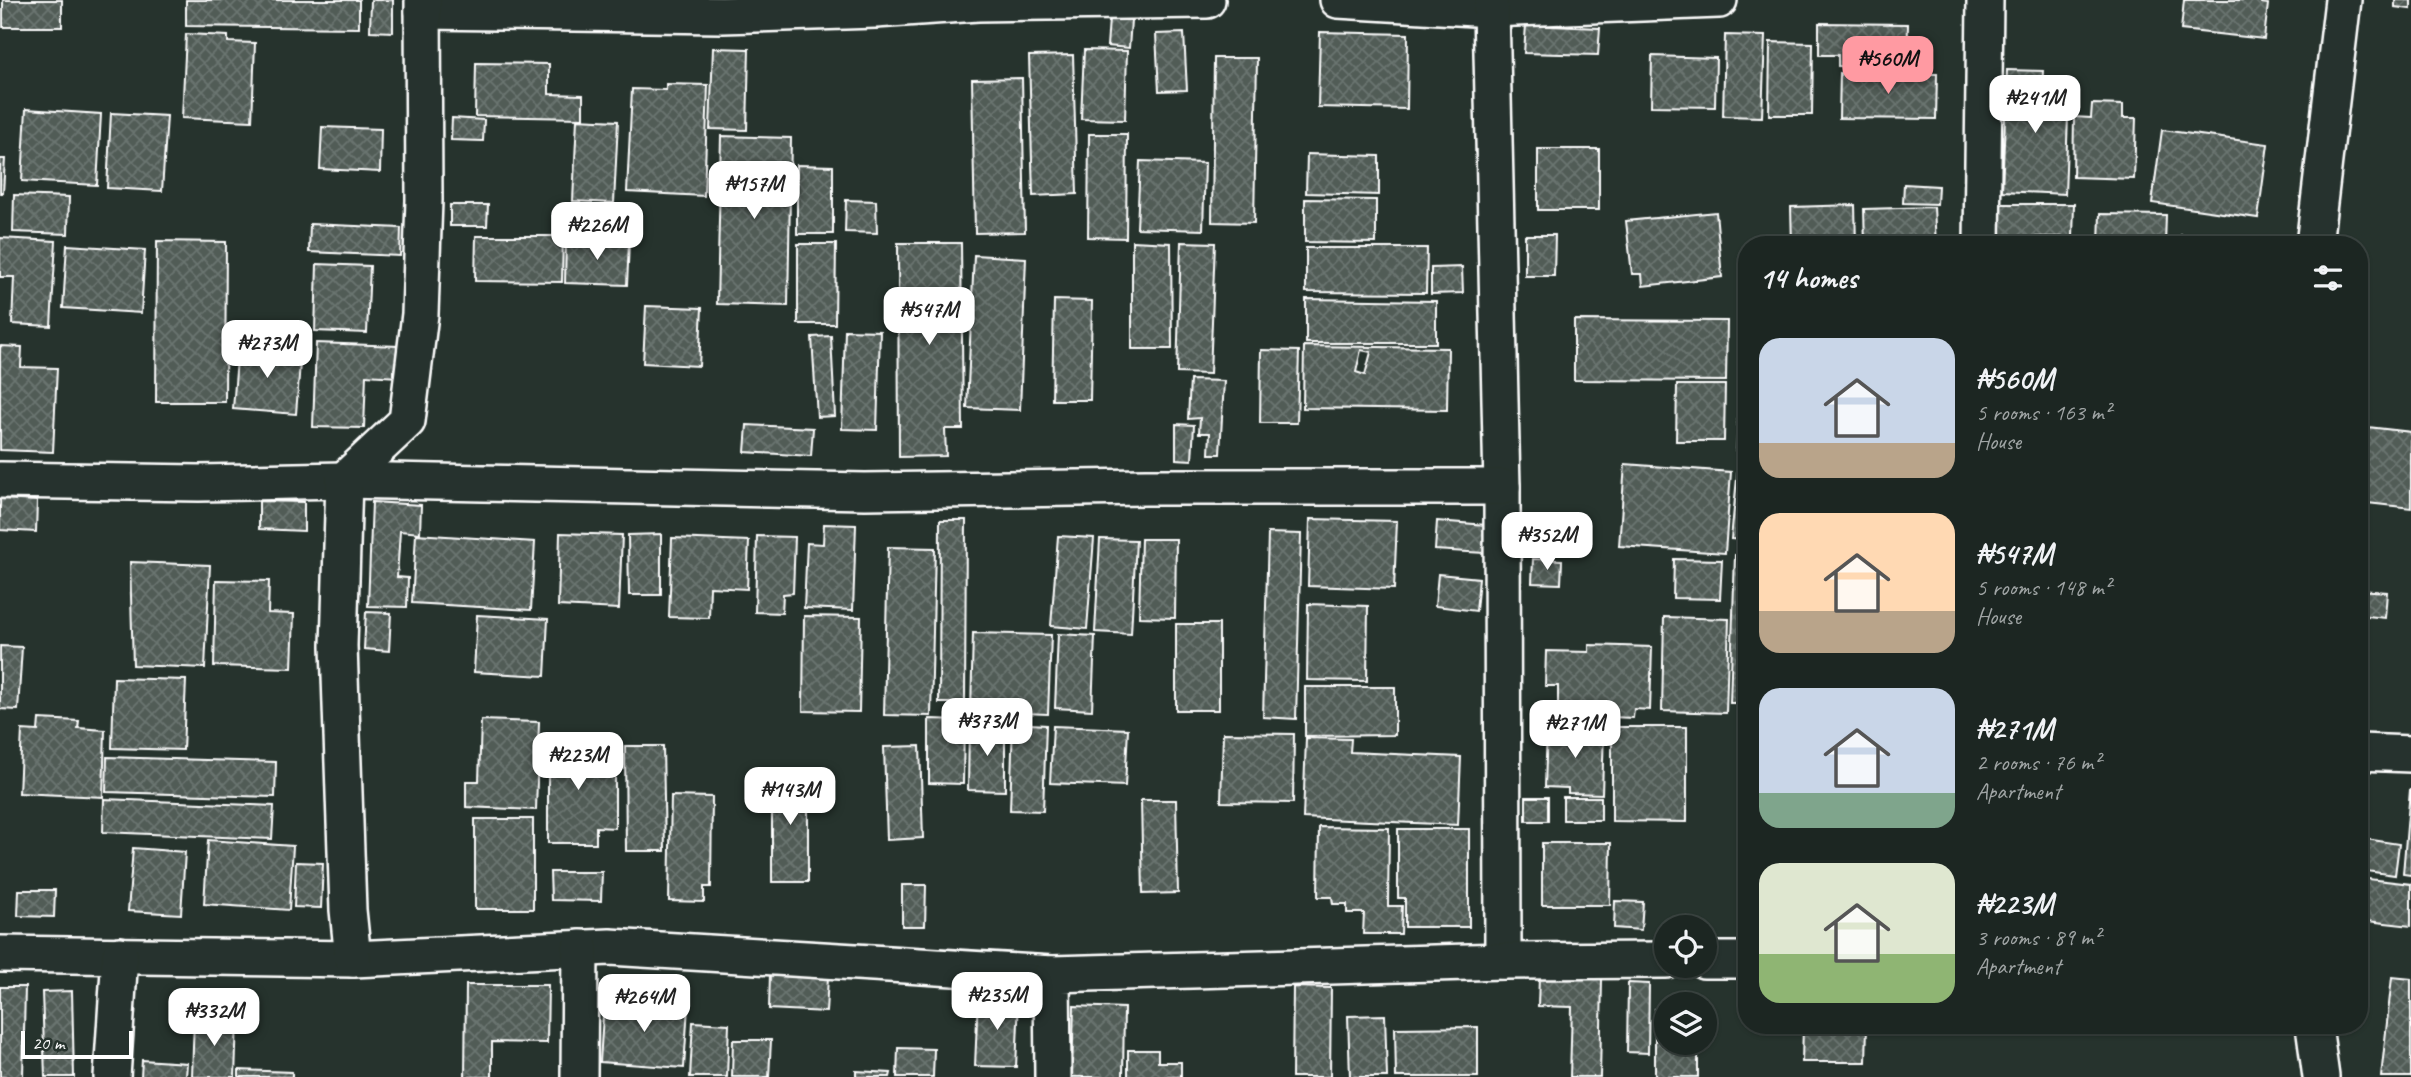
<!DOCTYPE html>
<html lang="en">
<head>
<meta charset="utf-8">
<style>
  body { margin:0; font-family:Caveat,sans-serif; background:#29322f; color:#f1f3f6; height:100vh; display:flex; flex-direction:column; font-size:26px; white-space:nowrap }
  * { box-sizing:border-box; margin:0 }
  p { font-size:23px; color:#a0a5a5 }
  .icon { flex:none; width:38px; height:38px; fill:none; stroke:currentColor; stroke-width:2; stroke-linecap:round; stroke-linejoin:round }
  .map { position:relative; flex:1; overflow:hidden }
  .side { position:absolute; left:1738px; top:236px; width:630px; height:798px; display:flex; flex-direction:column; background:#1c2622; border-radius:28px; box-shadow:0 2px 5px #0004,0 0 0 2px #3a4340 }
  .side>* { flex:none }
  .controls { position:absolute; left:1654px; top:915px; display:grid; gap:14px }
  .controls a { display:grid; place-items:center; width:63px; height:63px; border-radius:50%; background:#1c2622; box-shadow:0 2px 5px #0004,0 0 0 2px #3a4340; font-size:35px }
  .scale { position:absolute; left:21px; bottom:18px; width:112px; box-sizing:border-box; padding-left:7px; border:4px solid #fff; border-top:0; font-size:19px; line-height:24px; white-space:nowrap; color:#fff; -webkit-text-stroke:5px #26332d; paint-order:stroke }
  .price { position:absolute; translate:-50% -60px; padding:0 16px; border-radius:14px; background:#fff; color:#222; font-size:23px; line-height:46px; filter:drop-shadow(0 2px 4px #0008) }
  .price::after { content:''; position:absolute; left:50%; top:42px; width:21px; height:16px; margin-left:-10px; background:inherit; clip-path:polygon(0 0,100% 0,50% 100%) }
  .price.current { background:#ff9aa2; color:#111 }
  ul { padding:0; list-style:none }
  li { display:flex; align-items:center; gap:21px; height:175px; padding:0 21px }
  li span { display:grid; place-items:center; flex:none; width:196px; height:140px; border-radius:21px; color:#555 }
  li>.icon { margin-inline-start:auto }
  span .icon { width:84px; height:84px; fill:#fffc; stroke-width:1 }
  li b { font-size:30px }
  h2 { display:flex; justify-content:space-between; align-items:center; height:84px; padding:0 21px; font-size:30px }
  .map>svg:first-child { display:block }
</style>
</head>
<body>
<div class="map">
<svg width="2411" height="1077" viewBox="0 0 2411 1077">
  <defs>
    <pattern id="building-cross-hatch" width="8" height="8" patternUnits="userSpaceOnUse" patternTransform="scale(1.75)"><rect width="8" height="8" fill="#515c57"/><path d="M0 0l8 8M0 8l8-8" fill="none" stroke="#6b7470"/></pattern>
  </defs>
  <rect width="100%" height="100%" fill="#26332d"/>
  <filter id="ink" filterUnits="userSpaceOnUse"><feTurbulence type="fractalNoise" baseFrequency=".0143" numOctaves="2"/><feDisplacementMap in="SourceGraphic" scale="14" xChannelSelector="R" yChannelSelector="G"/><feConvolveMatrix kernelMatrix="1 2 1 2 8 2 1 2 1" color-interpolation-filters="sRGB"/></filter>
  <g filter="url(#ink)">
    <g fill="url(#building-cross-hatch)" stroke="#fff" stroke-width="2" fill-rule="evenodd">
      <rect x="3" y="0" width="59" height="27"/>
      <path d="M186,0h173v28l-173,-2z"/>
      <path d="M371,0h22v32l-23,-1z"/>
      <path d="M2184,0h77v3l7,1 -4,35 -83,-9z"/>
      <path d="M2395,0h16v9l-16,-2z"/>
      <path d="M1109,19l22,1 -2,28 -22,-2z"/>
      <path d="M1819,23l89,1 -1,43 -69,-1v-11h-19z"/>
      <path d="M1526,25l74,3 -2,27 -74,-2z"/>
      <path d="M1320,32l88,2 -1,75 -89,-2z"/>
      <path d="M1184,33l3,57 -28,1 -3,-57z"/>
      <path d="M186,34l42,2v6l27,1 -3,78 -70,-3z"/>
      <path d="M1725,35l40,1 -3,81 -39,-1z"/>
      <path d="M1770,42l43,1 -1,72h-43z"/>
      <path d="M713,48l36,1 -2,81 -37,-1z"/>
      <path d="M1084,50l43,1 -2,69 -44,-1z"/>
      <path d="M1073,55l4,139 -44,2 -4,-140z"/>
      <path d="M1652,56l64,2 -1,49 -64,-1z"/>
      <path d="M1214,58h43l-3,165 -42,-1z"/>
      <path d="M476,63l73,1v30l34,1v23l-108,-2z"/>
      <path d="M2007,70l36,1 -1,18 27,2 -4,103 -63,-3z"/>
      <path d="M1840,73l97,1 -1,45 -97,-1z"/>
      <path d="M1022,78l3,154 -50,1 -3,-154z"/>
      <path d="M666,84l42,1 -4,111 -77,-4 5,-103 34,1z"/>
      <path d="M2092,104l31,1v13h13l-2,61 -61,-2 1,-60 17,1z"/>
      <path d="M26,109l75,5 -4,71 -75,-4z"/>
      <path d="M111,113l56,3 -5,75 -55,-3z"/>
      <path d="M452,118l32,2 -1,21 -32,-1z"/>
      <path d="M577,119l41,2 -4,82 -41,-2z"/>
      <path d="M322,127l59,2 -1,43 -60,-3z"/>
      <path d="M2162,130l106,14 -10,74 -106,-15z"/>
      <path d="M1089,134h38l-1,104 -38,-1z"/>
      <path d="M721,136l70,2 -3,168 -71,-2z"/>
      <rect x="1538" y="149" width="61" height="61"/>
      <path d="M1307,154l72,2v39l-73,-2z"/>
      <path d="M0,159h5l-2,34h-3z"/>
      <path d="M1140,161l65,2 -2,67 -66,-2z"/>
      <path d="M797,165l36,1v68h-36z"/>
      <path d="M1904,184l34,2 -1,18 -34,-1z"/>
      <path d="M14,195l55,2 -1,37 -55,-2z"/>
      <path d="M1305,199l71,1v43l-71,-1z"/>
      <path d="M846,200l30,1 1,32 -32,-1z"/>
      <path d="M1994,204h80l-1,33h-50v8h-29z"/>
      <path d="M450,205h38l-1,21h-37z"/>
      <path d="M1855,205l1,40h-64l-1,-38z"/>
      <path d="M1934,207l2,38h-71l-1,-36z"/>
      <path d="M1716,212l6,65 -79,9 -1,-12h-10l-6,-53z"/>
      <path d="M2100,214l66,1 -1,30h-66z"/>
      <path d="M310,224l91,4 -1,28 -91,-4z"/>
      <path d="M1525,235h30l-1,41h-29z"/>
      <path d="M2181,235l69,5 -1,5h-69z"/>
      <path d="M476,236h87l-1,46 -87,-1z"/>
      <path d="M0,238l56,3 -5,85 -39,-2 2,-47h-14z"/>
      <path d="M566,240l63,2 -2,43 -62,-2z"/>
      <path d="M157,241l69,1 -1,160h-69z"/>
      <path d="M1132,241l39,2 1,106h-40z"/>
      <path d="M1181,242l34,1 -5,131 -33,-1z"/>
      <path d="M898,243h63l2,186h-18l1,27 -47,1z"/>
      <path d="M798,244h38l-1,80h-37z"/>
      <path d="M67,245l78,5 -4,63 -78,-5z"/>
      <path d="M1306,248h121l-1,45 -120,-1z"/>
      <path d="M974,255l52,3 -6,152 -53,-2z"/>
      <path d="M317,264l53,2 -3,67 -52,-2z"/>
      <path d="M1462,267l1,26 -32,1v-26z"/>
      <path d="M1306,299l130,2v42h-130z"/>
      <path d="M1054,300l38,1 -2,99h-38z"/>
      <path d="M646,306l56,2 -3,58 -56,-3z"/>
      <path d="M1574,320l153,1 -1,60 -152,-1z"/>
      <path d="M845,330l35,1 -3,99 -35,-1z"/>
      <path d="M831,336l4,80 -18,1 -5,-80z"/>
      <path d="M316,343l83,3 -1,31 -32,-2 -2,53 -51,-1z"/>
      <path d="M0,346l22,1 -1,20 36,1 -4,84 -53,-2z"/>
      <path d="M238,346l63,4 -5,64 -63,-5z"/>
      <path d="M1304,346l144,2 -1,62 -144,-2zM1361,350l10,2 -6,23 -9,-3z"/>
      <path d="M1261,350l38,1 -2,72h-37z"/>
      <path d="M1190,380l34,1 -4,73h-11l1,-21h-11l1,-15 -12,1z"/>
      <path d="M1677,385h48l-1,56h-48z"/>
      <path d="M1739,385h7v75h-10z"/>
      <path d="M1176,424l18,1 -2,35 -16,-1z"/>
      <path d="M747,425l66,3 -2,28 -66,-4z"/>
      <path d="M2359,426l52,6v76l-52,-6z"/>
      <path d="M1625,464l106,8 -6,81 -106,-7z"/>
      <path d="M1738,468h8v72l-15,-1z"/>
      <path d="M0,499l37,2 -1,31 -36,-2z"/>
      <path d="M259,501l45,1v29l-45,-2z"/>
      <path d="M372,502l49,3 -1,28 -20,-2 -3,46 11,1 -1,29 -39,-1z"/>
      <path d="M1310,519l87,2 -3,68 -86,-3z"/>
      <path d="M940,520h26l-1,183h-26z"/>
      <path d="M1437,521l49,4 -2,28 -49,-3z"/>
      <path d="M824,524l32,1 -3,85 -49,-2 3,-65 16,1z"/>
      <path d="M560,533l62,2 -3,74 -61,-3z"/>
      <path d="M1268,533l33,1 -5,185 -33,-2z"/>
      <path d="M416,534l119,8 -4,68 -119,-7z"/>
      <path d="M661,534v61h-32l-1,-60z"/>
      <path d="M757,536l38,1 -2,56 -10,1 -1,19 -27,-1z"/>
      <path d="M1058,536l36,2 -7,91 -36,-3z"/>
      <path d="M672,538l77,3 -2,48 -37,-2 -1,31 -40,-1z"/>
      <path d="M1100,539l36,1 -5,94 -36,-2z"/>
      <path d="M1141,539h35l-1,79 -36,-1z"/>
      <path d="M888,547l47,1 -4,168 -47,-1z"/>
      <path d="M1735,555h11v148h-16z"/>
      <path d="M1533,559l29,1 -1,24 -29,-1z"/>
      <path d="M1674,559l48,1 -2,39 -47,-1z"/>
      <path d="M130,562l80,3 -5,103 -72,-3z"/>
      <path d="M1438,574l41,4 -3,33 -41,-5z"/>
      <path d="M216,580l53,1 -1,32 26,1 -2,54 -78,-2z"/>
      <path d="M2359,590l28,2 -2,26 -26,-3z"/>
      <path d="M1308,604l60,2 -1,75 -60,-1z"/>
      <path d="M366,612l25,1 -2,38 -25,-2z"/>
      <path d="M477,615l71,4 -3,57 -71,-4z"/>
      <path d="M804,616l57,1 -2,95 -56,-1z"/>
      <path d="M1664,617l65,2 -3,94 -64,-2z"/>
      <rect x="1176" y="624" width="43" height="86"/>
      <path d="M973,633l78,2 -3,79 -77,-3z"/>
      <path d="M1058,634l37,2 -3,74 -37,-2z"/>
      <path d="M1589,645l63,2 -2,63 -16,-1 -1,9 -46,-2v-8l-29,-1v-21h-13l1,-35 43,1z"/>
      <path d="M0,646l22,1 -4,63 -18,-1z"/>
      <path d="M114,678l72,2 -3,70 -71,-2z"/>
      <path d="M1305,687h90v48l-90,1z"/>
      <path d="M39,719l40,2 -1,7 27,2 -2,67 -84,-4 3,-63 16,1z"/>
      <path d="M929,719l35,1 -1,64 -34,-1z"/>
      <path d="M481,720l58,2 -3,88 -70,-3v-26h13z"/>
      <path d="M1013,723l33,2 -3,86 -33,-1z"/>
      <path d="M969,725h36v66l-37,-1z"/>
      <path d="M1053,726l75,3 -3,57 -75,-3z"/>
      <path d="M1612,727h75v95l-75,-1z"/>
      <path d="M1547,728l57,2 -2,64 -34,-1v-5l-23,-1z"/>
      <path d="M1223,733l71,1 -1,69 -72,-1z"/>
      <path d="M548,738h48v37h19v53l-19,-1v16h-48z"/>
      <path d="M1306,738l45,1 -1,13 111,5 -3,68 -155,-7z"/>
      <path d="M625,746h38l2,105h-39z"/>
      <path d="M920,746l3,92 -36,2 -3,-93z"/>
      <path d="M107,757l169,5 -1,35 -169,-5z"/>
      <rect x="772" y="771" width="36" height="111"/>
      <path d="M2410,790h1v85l-8,-1z"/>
      <path d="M671,796l41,1 -1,90h-7v15l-35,-1z"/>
      <rect x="1526" y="797" width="22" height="24"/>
      <rect x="1563" y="797" width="38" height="23"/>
      <path d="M104,799l170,7 -2,33 -169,-7z"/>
      <path d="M1141,800h35l2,93 -35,1z"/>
      <rect x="475" y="819" width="58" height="90"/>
      <path d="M1319,827l70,1 -1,78h14l-1,28h-38l1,-21h-17v-9h-14l-1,-7h-14z"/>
      <path d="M1398,829h71v98h-64v-29h-7z"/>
      <path d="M2359,838l40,6 -4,31 -36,-5z"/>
      <path d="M208,840l85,6 -4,64 -85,-6z"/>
      <path d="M1542,843h69l-1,62h-68z"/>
      <path d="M133,848l52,4 -4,62 -53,-3z"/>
      <path d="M296,862l27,1 -2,45 -27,-1z"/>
      <path d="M550,872h52l-1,29 -50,-1z"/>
      <path d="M2359,878l52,6v42l-52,-6z"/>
      <path d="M902,885h24l-1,41h-23z"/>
      <path d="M19,890h36l-1,27 -36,-1z"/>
      <path d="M1615,901l28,1 -2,28 -27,-2z"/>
      <path d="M770,974l58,3 -2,35 -57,-3z"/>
      <path d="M1539,977l63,2 -2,98h-30l2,-70 -34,-1z"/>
      <path d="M2392,977l19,2v98h-30z"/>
      <path d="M1628,983l21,1 -1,69 -21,-1z"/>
      <path d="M466,985h82l-1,58 -55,-1v35h-27z"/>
      <path d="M0,987h25l-2,90h-23z"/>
      <path d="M1293,987l38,1 -1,89h-38z"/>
      <path d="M72,991l2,86h-29l-3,-85z"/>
      <path d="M978,997l41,3 -3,67 -41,-1z"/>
      <path d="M604,1000l84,6 -4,62 -84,-6z"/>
      <path d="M1074,1006l50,2 -1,69h-51z"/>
      <path d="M1655,1009h11v34h32v34h-43z"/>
      <path d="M1385,1015l2,62h-37l-2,-61z"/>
      <path d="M194,1018l43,2 -2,57h-43z"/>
      <path d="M693,1022l36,2 -2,53h-37z"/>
      <path d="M1803,1026h64l-1,36h-64z"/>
      <path d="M1478,1027v50h-82l-1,-49z"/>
      <path d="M733,1040h38l-2,37h-37z"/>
      <path d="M898,1048l36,1 -1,28h-36z"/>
      <path d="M1128,1050h30v12h23v15h-53z"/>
      <path d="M142,1060l45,3 -1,14h-45z"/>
      <path d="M239,1070l53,2v5h-53z"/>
      <path d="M856,1071l35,2 -1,4h-34z"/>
    </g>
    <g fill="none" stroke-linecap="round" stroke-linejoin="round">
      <defs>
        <g id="street">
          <path d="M1338,0l153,9 228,-9"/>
          <path d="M1491,9l11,478 1,474"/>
          <path d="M423,11l299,4 153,-5 103,-7 229,-3"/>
          <path d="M1982,245l3,-245"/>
          <path d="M2314,245l29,-245"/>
          <path d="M0,480l199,3 145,-3 521,11 281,-4h356"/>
          <path d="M2359,752l52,2"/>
          <path d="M0,954l353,5 257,-12 442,27"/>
          <path d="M353,959l-5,-49 -9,-264 5,-166 63,-59 13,-107 4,-114 -1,-200"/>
          <path d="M1704,960h42"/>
          <path d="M2314,1026l7,51"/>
          <path d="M112,1077l8,-122"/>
          <path d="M579,1077l1,-129"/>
          <path d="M1053,1077l-1,-103 451,-13 163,-1"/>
        </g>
      </defs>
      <use href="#street" stroke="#fff" stroke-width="40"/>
      <use href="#street" stroke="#26332d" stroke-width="35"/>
    </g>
  </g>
</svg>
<div class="controls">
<a><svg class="icon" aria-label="locate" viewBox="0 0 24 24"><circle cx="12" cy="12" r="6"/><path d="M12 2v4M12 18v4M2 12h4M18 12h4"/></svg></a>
<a><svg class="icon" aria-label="layers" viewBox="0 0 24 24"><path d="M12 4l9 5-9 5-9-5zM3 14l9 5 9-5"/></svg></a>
</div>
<div class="scale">20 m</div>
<b class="price current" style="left:1888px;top:96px">₦560M</b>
<b class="price" style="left:2035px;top:135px">₦241M</b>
<b class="price" style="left:754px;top:221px">₦157M</b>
<b class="price" style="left:597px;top:262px">₦226M</b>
<b class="price" style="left:929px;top:347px">₦547M</b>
<b class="price" style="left:267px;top:380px">₦273M</b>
<b class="price" style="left:1547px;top:572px">₦352M</b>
<b class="price" style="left:987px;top:758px">₦373M</b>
<b class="price" style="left:1575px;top:760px">₦271M</b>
<b class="price" style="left:578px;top:792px">₦223M</b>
<b class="price" style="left:790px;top:827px">₦143M</b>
<b class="price" style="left:997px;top:1032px">₦235M</b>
<b class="price" style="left:644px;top:1034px">₦264M</b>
<b class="price" style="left:214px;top:1048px">₦332M</b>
<section class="side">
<h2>14 homes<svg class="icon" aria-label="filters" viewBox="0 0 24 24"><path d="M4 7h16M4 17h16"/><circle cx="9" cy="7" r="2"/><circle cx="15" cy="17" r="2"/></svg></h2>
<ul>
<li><span style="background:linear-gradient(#c9d6e8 75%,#b9a48a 0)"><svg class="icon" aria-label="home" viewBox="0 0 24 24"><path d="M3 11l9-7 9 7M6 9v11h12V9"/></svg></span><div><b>₦560M</b><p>5 rooms · 163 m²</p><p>House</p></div></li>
<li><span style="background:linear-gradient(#ffd9b3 70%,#b9a48a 0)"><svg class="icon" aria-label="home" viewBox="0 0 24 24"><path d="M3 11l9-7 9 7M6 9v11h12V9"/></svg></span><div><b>₦547M</b><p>5 rooms · 148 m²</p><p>House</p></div></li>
<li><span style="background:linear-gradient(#c9d6e8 75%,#7fa58c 0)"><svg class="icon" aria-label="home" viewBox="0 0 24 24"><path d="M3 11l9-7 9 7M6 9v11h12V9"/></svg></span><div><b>₦271M</b><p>2 rooms · 76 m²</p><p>Apartment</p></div></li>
<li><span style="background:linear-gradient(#dfe7d0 65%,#8fb573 0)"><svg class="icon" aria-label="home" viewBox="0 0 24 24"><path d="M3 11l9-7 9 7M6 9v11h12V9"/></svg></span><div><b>₦223M</b><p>3 rooms · 89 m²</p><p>Apartment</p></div></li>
</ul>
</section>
</div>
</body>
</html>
